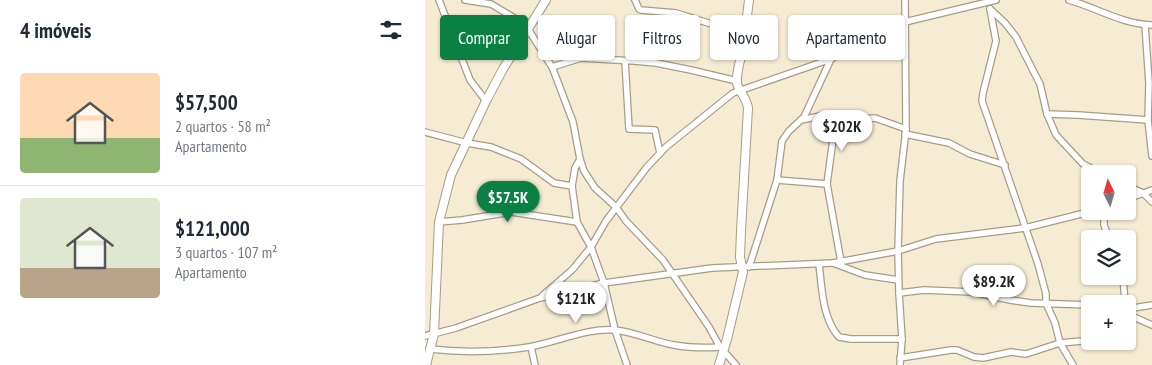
<!DOCTYPE html>
<html lang="pt">
<head>
<meta charset="utf-8">
<style>
  body { margin:0; font-family:"PT Sans Narrow",sans-serif; background:#f6f6f7; color:#1f2937; height:100vh; display:flex; flex-direction:column; font-size:19px; white-space:nowrap }
  * { box-sizing:border-box; margin:0 }
  p { font-size:16px; color:#747a83 }
  .icon { flex:none; width:28px; height:28px; fill:none; stroke:currentColor; stroke-width:2; stroke-linecap:round; stroke-linejoin:round }
  .map { position:relative; flex:1; overflow:hidden }
  .drawer { display:flex; flex-direction:column; background:#fff; width:425px }
  .drawer>* { flex:none }
  .guide { position:absolute; left:15px; top:15px; width:475px; height:45px; display:flex; gap:10px }
  .needle { width:32px; rotate:355deg }
  .tools { position:absolute; left:656px; top:165px; display:grid; gap:10px }
  .tools a { display:grid; place-items:center; width:55px; height:55px; border-radius:5px; background:#fff; box-shadow:0 1px 4px #0004; font-size:25px }
  .price { position:absolute; translate:-50% -42px; padding:0 11px; border-radius:18px; background:#fff; color:#222; font-size:16px; line-height:32px; filter:drop-shadow(0 1px 2px #0008) }
  .price::after { content:''; position:absolute; left:50%; top:30px; width:15px; height:11px; margin-left:-8px; background:inherit; clip-path:polygon(0 0,100% 0,50% 100%) }
  .price.on { background:#0b8043; color:#fff }
  ul { padding:0; list-style:none }
  li { display:flex; align-items:center; gap:15px; height:125px; padding:0 20px }
  li+li { border-top:1px solid #e0e1e3 }
  li span { display:grid; place-items:center; flex:none; width:140px; height:100px; border-radius:5px; color:#555 }
  li>.icon { margin-inline-start:auto }
  span .icon { width:60px; height:60px; fill:#fffc; stroke-width:1 }
  li b { font-size:21px }
  h2 { display:flex; justify-content:space-between; align-items:center; height:60px; padding:0 20px; font-size:21px }
  .chip { padding:0 18px; border-radius:5px; background:#fff; box-shadow:0 1px 4px #0004; font-size:18px; line-height:45px }
  .chip.on { background:#0b8043; color:#fff }
  main { display:flex; flex:1; min-height:0 }
  .map>svg:first-child { display:block }
</style>
</head>
<body>
<main>
<section class="drawer">
<h2>4 imóveis<svg class="icon" aria-label="filters" viewBox="0 0 24 24"><path d="M4 7h16M4 17h16"/><circle cx="9" cy="7" r="2"/><circle cx="15" cy="17" r="2"/></svg></h2>
<ul>
<li><span style="background:linear-gradient(#ffd9b3 65%,#8fb573 0)"><svg class="icon" aria-label="home" viewBox="0 0 24 24"><path d="M3 11l9-7 9 7M6 9v11h12V9"/></svg></span><div><b>$57,500</b><p>2 quartos · 58 m²</p><p>Apartamento</p></div></li>
<li><span style="background:linear-gradient(#dfe7d0 70%,#b9a48a 0)"><svg class="icon" aria-label="home" viewBox="0 0 24 24"><path d="M3 11l9-7 9 7M6 9v11h12V9"/></svg></span><div><b>$121,000</b><p>3 quartos · 107 m²</p><p>Apartamento</p></div></li>
</ul>
</section>
<div class="map">
<svg width="727" height="365" viewBox="0 0 727 365">
  <rect width="100%" height="100%" fill="#f6ecd4"/>
  <g fill="none" stroke-linecap="round" stroke-linejoin="round">
    <defs>
      <g id="street">
        <path d="M14,0l31,80 16,21"/>
        <path d="M40,0l26,4 25,15 12,10 24,38 4,10 17,45 7,37 4,12 11,17 21,19 10,14 37,39 46,67 11,20 16,18"/>
        <path d="M210,0l4,9 2,1 35,3 42,13 27,-3"/>
        <path d="M644,0c28,8 53,24 83,25"/>
        <path d="M565,9l6,32 -13,52 -1,8 56,163 8,30v9l9,20 5,20 13,22"/>
        <path d="M565,9l15,14 11,14 24,47 7,30 9,21 27,29 20,10"/>
        <path d="M720,25l4,58 -1,37 4,36"/>
        <path d="M200,61l4,68 26,1 5,23"/>
        <path d="M127,67l29,-9 53,3 22,2 35,7 46,11"/>
        <path d="M622,114l31,1 70,5"/>
        <path d="M411,117l-9,67 14,78"/>
        <path d="M376,120l24,-5 25,5 25,-2 31,11"/>
        <path d="M0,132l42,11 24,4 30,12 33,24 18,3"/>
        <path d="M480,134l44,9 21,11 35,11"/>
        <path d="M155,159l-5,9 -3,18 5,36 14,25 13,36 11,47 12,35"/>
        <path d="M352,180l50,4"/>
        <path d="M702,186l16,7 9,9"/>
        <path d="M702,199l25,-9"/>
        <path d="M679,211v14l5,14"/>
        <path d="M14,222l23,-2 49,-8 66,10"/>
        <path d="M408,263l32,12 33,5"/>
        <path d="M394,264c3,24 3,54 20,73l12,2h51"/>
        <path d="M324,267l28,-87 5,-39 7,-10 15,-14 27,-58"/>
        <path d="M698,276l2,28"/>
        <path d="M474,293l25,-3 48,2 38,8 21,3 59,2"/>
        <path d="M117,296l30,-26 19,-23 15,-26 41,-54 19,-20 67,-54 98,-34 53,-32 112,-27"/>
        <path d="M702,309l25,-4"/>
        <path d="M702,314l25,11"/>
        <path d="M0,336l31,-8 84,-30 64,-15 108,-15 121,-5 65,-12 38,-12 89,-11 68,-17"/>
        <path d="M106,347l4,18"/>
        <path d="M5,349c34,4 66,3 99,-2 29,-5 56,-19 86,-17 20,2 40,12 59,15 16,3 31,3 46,2"/>
        <path d="M475,358l51,-8h6l17,7 9,1 28,-6 15,2 34,-11 22,-2 8,-4"/>
        <path d="M475,365l2,-26 -3,-46 -1,-42 2,-70 6,-52 -1,-129"/>
      </g>
      <g id="secondary">
        <path d="M1,365l8,-31 5,-112 12,-47 35,-74 17,-32 43,-69"/>
        <path d="M294,365l8,-26 16,-67 -3,-15 1,-26 7,-123c-1,-10 -9,-16 -11,-25 -1,-12 4,-24 6,-35 2,-16 4,-32 6,-48"/>
      </g>
    </defs>
    <use href="#street" stroke="#a69d86" stroke-width="8"/>
    <use href="#secondary" stroke="#a69d86" stroke-width="10"/>
    <use href="#street" stroke="#fff" stroke-width="5.5"/>
    <use href="#secondary" stroke="#fff" stroke-width="8"/>
  </g>
</svg>
<div class="tools">
<a><svg class="needle" viewBox="-14 -14 28 28"><path d="M0-13l5 13h-10z" fill="#e53935"/><path d="M0 13l5-13h-10z" fill="#747a83"/></svg></a>
<a><svg class="icon" aria-label="layers" viewBox="0 0 24 24"><path d="M12 4l9 5-9 5-9-5zM3 14l9 5 9-5"/></svg></a>
<a>+</a>
</div>
<b class="price" style="left:417px;top:152px">$202K</b>
<b class="price on" style="left:83px;top:223px">$57.5K</b>
<b class="price" style="left:569px;top:307px">$89.2K</b>
<b class="price" style="left:151px;top:324px">$121K</b>
<div class="guide">
<a class="chip on">Comprar</a>
<a class="chip">Alugar</a>
<a class="chip">Filtros</a>
<a class="chip">Novo</a>
<a class="chip">Apartamento</a>
</div>
</div>
</main>
</body>
</html>
